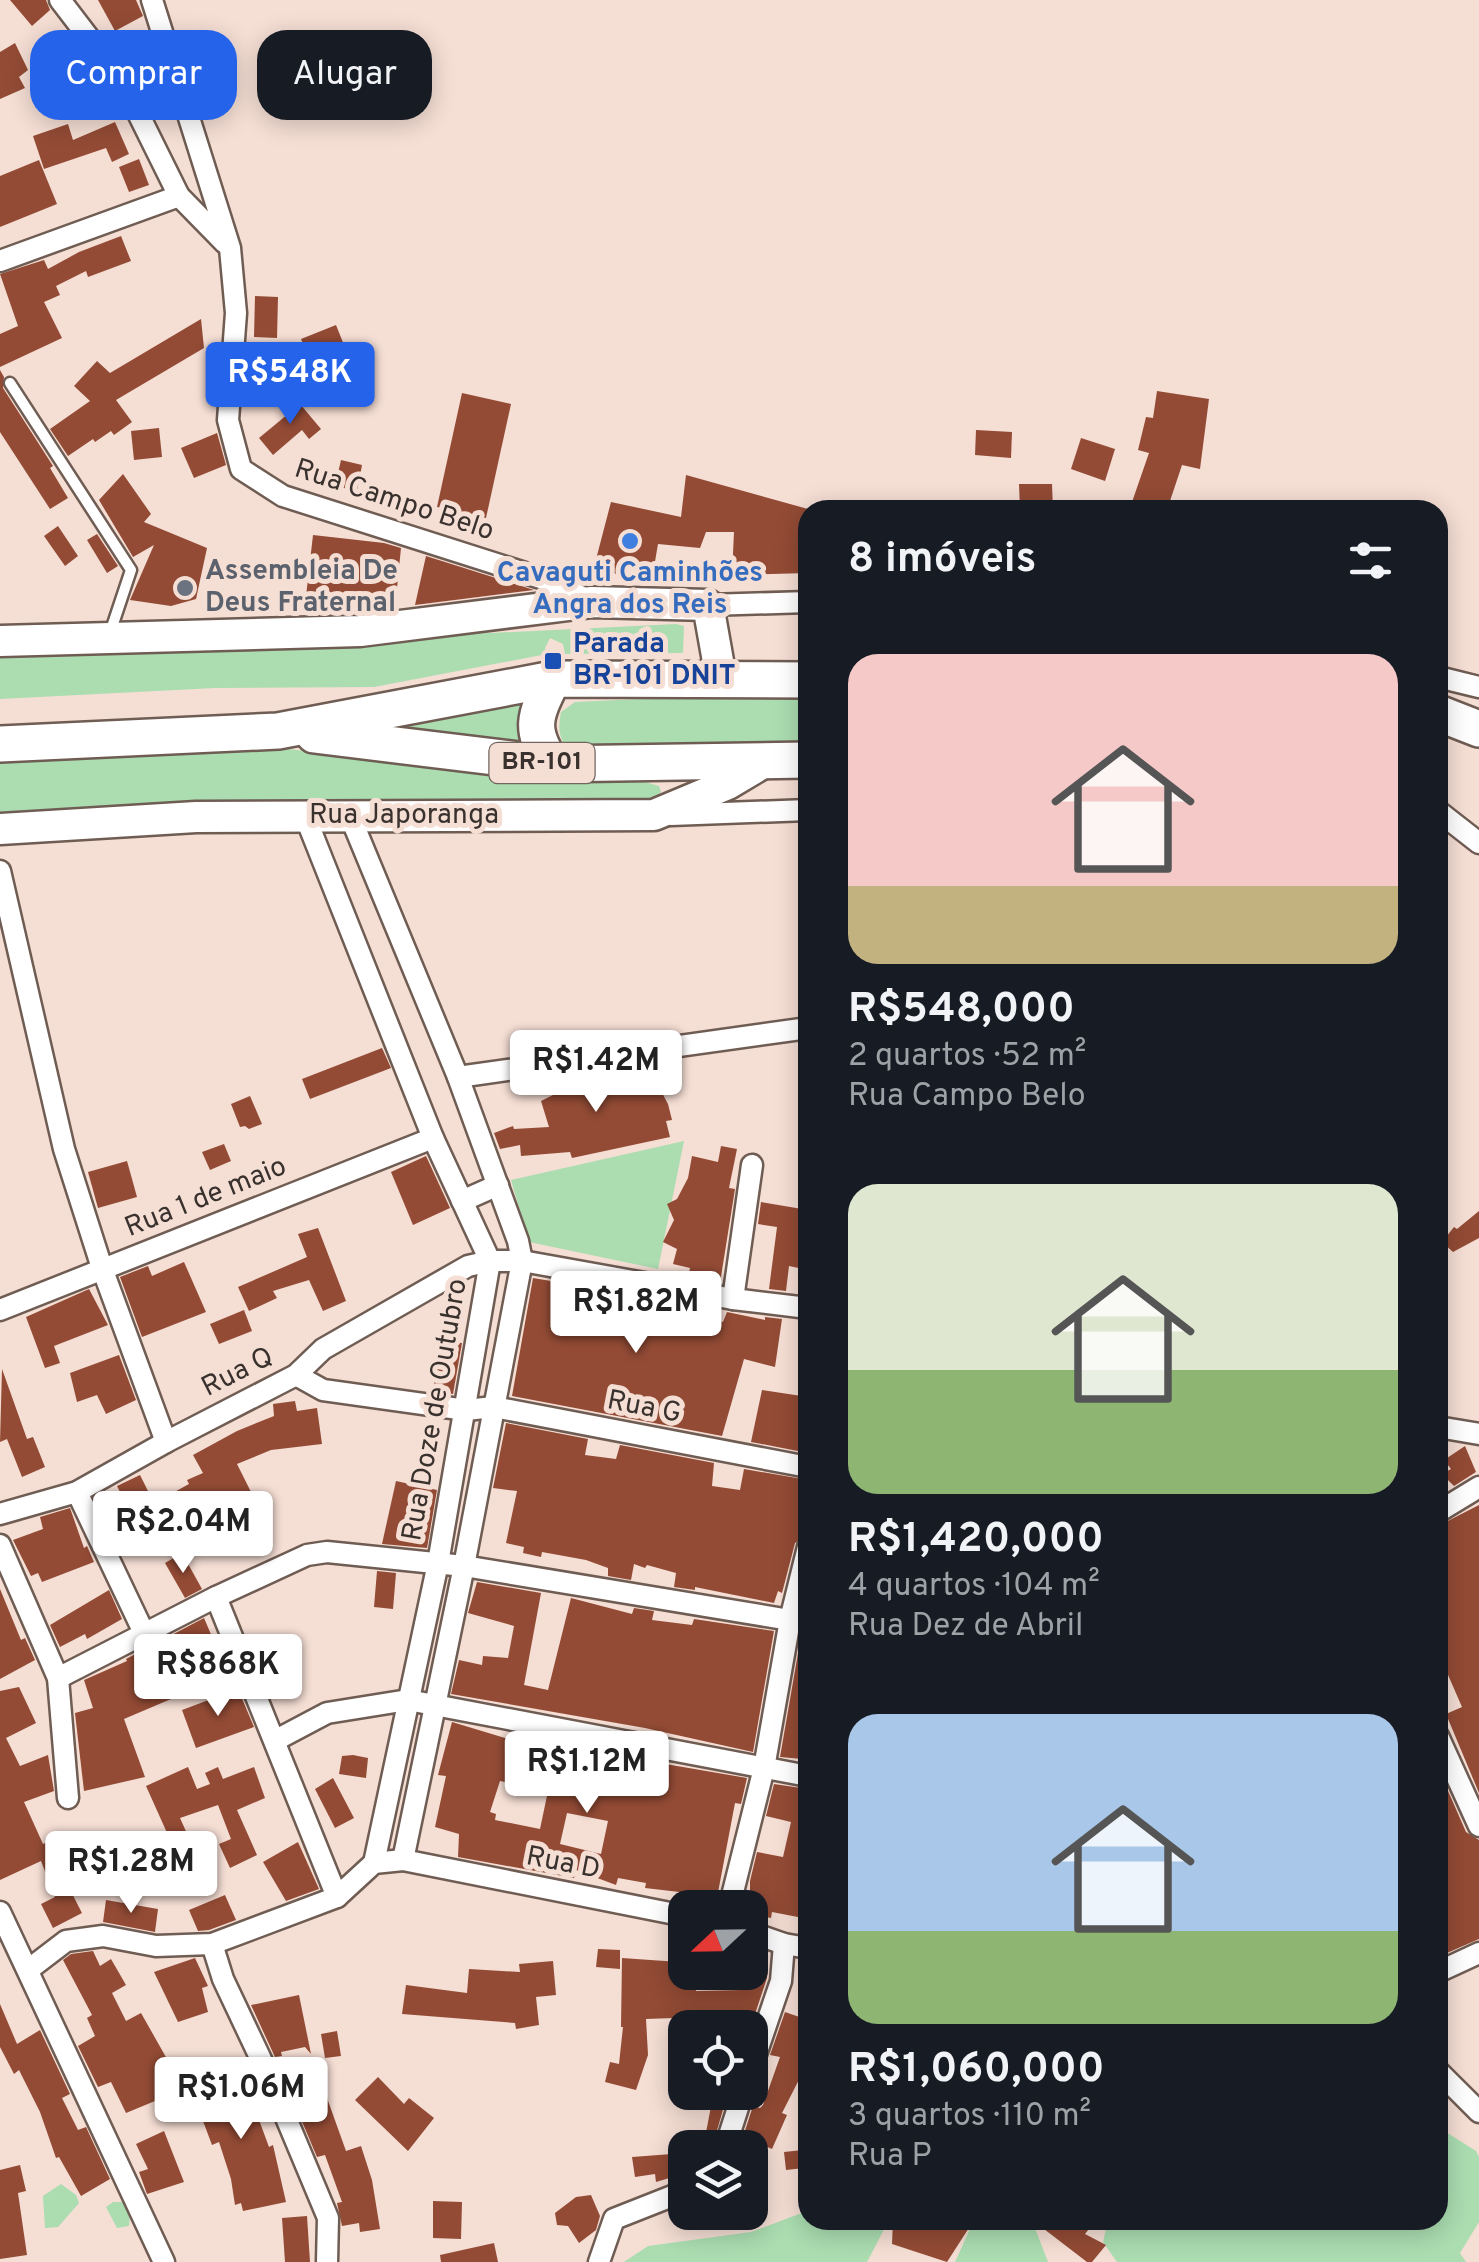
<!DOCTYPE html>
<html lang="pt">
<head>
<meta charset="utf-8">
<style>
  body { margin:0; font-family:Overpass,sans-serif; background:#20242c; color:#f1f3f6; height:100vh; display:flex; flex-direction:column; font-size:38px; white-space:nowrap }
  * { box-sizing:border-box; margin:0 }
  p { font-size:32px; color:#9ea1a6 }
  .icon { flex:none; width:55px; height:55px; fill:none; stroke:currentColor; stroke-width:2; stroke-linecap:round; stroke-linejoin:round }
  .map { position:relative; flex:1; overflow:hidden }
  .details { position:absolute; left:798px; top:500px; width:650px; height:1730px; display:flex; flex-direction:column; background:#171b24; border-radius:30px; box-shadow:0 5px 25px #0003 }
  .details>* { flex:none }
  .guide { position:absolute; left:30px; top:30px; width:618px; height:90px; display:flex; gap:20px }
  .needle { width:65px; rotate:248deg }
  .tools { position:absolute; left:668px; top:1890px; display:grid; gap:20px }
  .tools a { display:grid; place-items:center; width:100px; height:100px; border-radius:20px; background:#171b24; box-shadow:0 5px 25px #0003; font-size:50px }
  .price { position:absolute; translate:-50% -85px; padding:0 22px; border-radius:10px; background:#fff; color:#222; font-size:32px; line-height:65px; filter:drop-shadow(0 2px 5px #0008) }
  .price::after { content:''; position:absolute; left:50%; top:60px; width:30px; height:22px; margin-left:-15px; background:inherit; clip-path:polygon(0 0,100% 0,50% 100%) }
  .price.selected { background:#2563eb; color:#fff }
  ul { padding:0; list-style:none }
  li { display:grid; align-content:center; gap:20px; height:530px; padding:0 50px }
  li span { display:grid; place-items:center; height:310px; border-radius:30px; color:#555 }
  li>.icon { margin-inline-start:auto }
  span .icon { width:180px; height:180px; fill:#fffc; stroke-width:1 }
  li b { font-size:42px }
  h2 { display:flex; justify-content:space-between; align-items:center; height:120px; padding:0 50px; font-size:42px }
  .chip { padding:0 35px; border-radius:30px; background:#171b24; box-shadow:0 5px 25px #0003; font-size:35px; line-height:90px }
  .chip.selected { background:#2563eb; color:#fff }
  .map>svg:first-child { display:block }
</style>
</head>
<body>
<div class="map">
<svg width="1479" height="2262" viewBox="0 0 1479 2262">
  <rect width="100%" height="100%" fill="#f5ded4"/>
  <g fill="#abddb1">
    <path d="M676,624l8,2 -1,27 -118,1 -2,-10 -13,-6 -5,10 2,6 -173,33 -159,1 -215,11v-42z"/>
    <path d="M700,696l107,1v49l-237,6c-12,-14 -12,-23 -9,-40l14,-10z"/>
    <path d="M524,701l-2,53 -172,-27z"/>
    <path d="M280,748l185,22 74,13 106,-1 14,4 2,6 -6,6 -17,5 -638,9v-51z"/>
    <path d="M684,1141l-26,128 -129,-27 -18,-62z"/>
    <path d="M1438,2127l38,24 3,6v65l-19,31 6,9h-349l-14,-20 5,-22h330z"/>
    <path d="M61,2184l15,11 3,8 -21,24 -13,1 -2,-32z"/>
    <path d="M113,2202h12l5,13 -1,11 -12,2 -11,-21z"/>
    <path d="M807,2211l1,9h81l-22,42h-243l24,-16 103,-14z"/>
    <path d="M974,2220h58l16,42h-93z"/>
  </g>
  <g fill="#934b35" fill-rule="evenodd">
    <path d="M10,0h36l4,10 -18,16z"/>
    <path d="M98,0h38l7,16 -28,15z"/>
    <path d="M15,43l13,27 -9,7 6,11 -25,11v-47z"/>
    <path d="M115,122l14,32 -17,8 -6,-14 -62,21 -11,-33 35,-12 5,16z"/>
    <path d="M139,159l10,26 -20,7 -10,-25z"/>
    <path d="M39,160l18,44 -57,23v-51z"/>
    <path d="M121,236l10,25 -43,16 -2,-6 -30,15 4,9 -16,7 18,36 -62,29v-33l18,-8 -18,-52 44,-14 4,9 31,-17z"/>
    <path d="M255,296l23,1 -1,41 -23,-1z"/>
    <path d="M201,319l3,29 -88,52 16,22 -18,13 -3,-4 -16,11 -2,-3 -25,17 -18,-27 40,-28 -16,-15 23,-25 13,12z"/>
    <path d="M336,325l8,20 -35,14 -8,-20z"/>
    <path d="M0,370l4,7 -1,11 50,78 -3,2 18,30 -18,11 -50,-77z"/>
    <path d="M1157,391l52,8 -9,70 -18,-4 -15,45h-12l-23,-8 17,-49 -11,-3 8,-33 7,1z"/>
    <path d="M462,393l49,11 -25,114 -49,-11z"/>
    <path d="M295,398l26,31 -12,10 -7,-9 -29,25 -14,-17 29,-24 -5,-6z"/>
    <path d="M159,428l3,29 -28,3 -3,-29z"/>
    <path d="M976,430l36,2 -1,26 -36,-3z"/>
    <path d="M217,433l9,32 -32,13 -13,-30z"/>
    <path d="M1081,438l34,11 -10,32 -34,-12z"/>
    <path d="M341,460l21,5 -5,26 -22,-5z"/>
    <path d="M123,474l28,40 -7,8 63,26 -11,51 -25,7 -41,-6 24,-55 -21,12 -34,-57z"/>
    <path d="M686,475l122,34v64l-76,2 2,-43h-28l-6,16 -42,-4 -7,41 -57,-18 17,-65 70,15z"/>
    <path d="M1019,484h33l1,26h-33z"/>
    <path d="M58,526l20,30 -13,10 -21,-30z"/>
    <path d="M97,534l21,32 -11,7 -20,-33z"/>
    <path d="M313,535l71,8 17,5 -6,60 -91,6z"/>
    <path d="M426,556l108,34 -119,15z"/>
    <path d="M382,1048l9,20 -81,31 -8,-20z"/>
    <path d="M640,1065l4,12 8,-3 16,30 4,16 -6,1 4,16 -98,21 -2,-6 -49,4 -1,-11 -20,4 -6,-16 19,-7 1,3 35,-2 -8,-26 22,-11 -4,-13z"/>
    <path d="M250,1096l12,28 -13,5 -4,-3 -5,1 -9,-23z"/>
    <path d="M224,1144l7,17 -21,9 -8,-18z"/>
    <path d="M721,1146l16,3 -8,39 6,1 -15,94 -32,-6 2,-9 -17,-4 4,-15 -14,-7 11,-22 -7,-16 10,-5 11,-21 4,-22 26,6z"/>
    <path d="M426,1156l24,52 -37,17 -22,-53z"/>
    <path d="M127,1161l10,36 -39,11 -10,-36z"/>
    <path d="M761,1202l47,8v60l-19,-4 -3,25 -17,-2 8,-62 -19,-3z"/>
    <path d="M1479,1211v27l-26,14 -11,-10 12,-15 3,2z"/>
    <path d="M318,1228l28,73 -23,10 -14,-31 -36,11 4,7 -28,13 -11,-24 69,-30 -9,-23z"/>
    <path d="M184,1262l22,50 -64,25 -22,-60 28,-11 4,10z"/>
    <path d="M533,1278l84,14 106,30 4,-10 38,8v-3l17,2 -7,48 -31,-8 -22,77 -210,-40z"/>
    <path d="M89,1289l19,36 -54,21 6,17 -15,5 -19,-51z"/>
    <path d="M244,1310l8,21 -33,13 -9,-20z"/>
    <path d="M440,1340l22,3 -9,51 -20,-3z"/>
    <path d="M119,1355l17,45 -30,14 -9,-19 -20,7 -7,-29z"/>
    <path d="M2,1369l25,70 6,-2 12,30 -23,10 -15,-38 -7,3z"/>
    <path d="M762,1390l46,7v56l-57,-11z"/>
    <path d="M295,1401l2,10 20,-3 5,36 -51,6 -34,14 24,48 -19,9 -10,-21 -47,24 -16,-29 20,-11 -2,-4 16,-7 -10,-18 44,-24 37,-15 -1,-12z"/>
    <path d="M506,1423l82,16 -3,16 31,4 4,-14 94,18 -2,23 28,4 4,-21 64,11 -7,34 7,1v19l-13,9 -13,50 -4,-2 -4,12 -79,-16v3l-21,-3 2,-14 -29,-8 -2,3 -11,-4 -3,16 -23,-4v-8l-22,-8 -44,-8 -1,5 -18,-4 1,-6 -18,-4 11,-52 -24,-3z"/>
    <path d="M1465,1446l11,26 -22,14 -12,-12 9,-5 -7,-9z"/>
    <path d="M140,1475l12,24 -23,11 -12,-24z"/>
    <path d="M396,1481l41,9 -10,58 -45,-4z"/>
    <path d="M1479,1505v288l-33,-79 16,-7 -17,-39 -7,3v-145z"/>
    <path d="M70,1508l14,40 3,-2 7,16 -52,20 -4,-9 -7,3 -18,-36 30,-11 -3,-12z"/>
    <path d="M182,1553l20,36 -17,9 -20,-35z"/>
    <path d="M377,1571l19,2 -3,36 -19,-2z"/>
    <path d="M477,1582l64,11 -17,92 24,5 23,-92 61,16 2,-6 20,3 -2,9 40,5 2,-6 80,12 -21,121 -108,-24 -194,-34 8,-34 23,5 1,-9 25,2 6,-32 -46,-13z"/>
    <path d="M0,1589l21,51 4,-2 10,22 -35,19z"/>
    <path d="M109,1590l13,29 -35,20 -2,-5 -25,13 -10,-22z"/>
    <path d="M204,1618l12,28 -57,24 12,29 -47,20 21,58 -61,14 -9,-78 18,-5 -9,-28 43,-19 -1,-2z"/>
    <path d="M801,1636l7,1v90l-6,32 -22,-2z"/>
    <path d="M19,1687l17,36 -30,15 14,28 28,-11 6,36 -30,11 19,42 18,-7 15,38 -11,5 17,33 -29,15 -12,-24 14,-7 -14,-36 -41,19v-189z"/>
    <path d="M238,1689l16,38 -58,21 -14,-38z"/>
    <path d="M452,1722l100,30 19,2 -4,27 32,6 4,-21 37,7 2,-13 105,18 -6,26 -6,-1 -19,100 -29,-5 1,-5 -43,-5 1,-5 -28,-5 -2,7 -40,-15 -2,8 -116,-21 1,-23 -24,-7 11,-51 -8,-1zM500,1781l48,10 -8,38 -45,-9 1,-6 -6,-2zM567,1813l41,8 -7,33 -41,-10z"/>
    <path d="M353,1755l15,3 -2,20 -27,-4 3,-18z"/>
    <path d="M188,1767l9,22 13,-5 -5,-11 13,-6 5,12 31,-12 11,31 -28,12 20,45 -27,13 -11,-24 12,-5 -13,-34 -38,13 14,31 -26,12 -1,-4 -6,35 -20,-45 27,-12 -22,-49z"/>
    <path d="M1438,1768l28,64 13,8v99l-39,17z"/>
    <path d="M333,1778l21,40 -19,10 -20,-39z"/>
    <path d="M774,1784l34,5v130l-36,-7 -1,6 -21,-4v-33l7,-29 26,5 8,-35 -25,-6z"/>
    <path d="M298,1842l21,47 -33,12 -23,-39z"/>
    <path d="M225,1895l11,25 -27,10 -11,1 -9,-21z"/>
    <path d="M106,1900l52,9 -3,23 -52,-10z"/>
    <path d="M598,1949l22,1v19l-24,-2z"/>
    <path d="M93,1951l7,15 11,-7 15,26 -14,8 14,28 15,-8 43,76 -58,24 -15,-31 -13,5 -20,-41 17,-10 -8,-18 5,-3 -29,-55 8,-6z"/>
    <path d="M195,1958l13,28 -6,2 6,24 -30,10 -24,-50z"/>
    <path d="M622,1958l57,4 -2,25 19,-1v5l45,-1 3,-18h6v-10l18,4 -1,12 -17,51 -21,-1 2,-12 -85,3 2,36 -12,35 -31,-8 5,-20 9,2 4,-37h-2z"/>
    <path d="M553,1961l3,34 -20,2 3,28 -23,4 -1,-6 -113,-9 4,-29 61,8 2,-24 51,3 -1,-8z"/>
    <path d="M299,1995l12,59 -6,-7 -24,5 1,4 -7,1 -24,-52z"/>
    <path d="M0,2004l17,40 23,-14 30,64 -8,4 16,32 8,-3 24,52 -29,17 -22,-39 -3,1 -16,-46 -21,-42 -5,4 -14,-27z"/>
    <path d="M785,2012l23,8v42l-26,51 5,2 -15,34 -29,-12 10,-31 7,2 3,-3 17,-48 -10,-2z"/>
    <path d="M337,2031l4,25 -16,2 -4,-24z"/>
    <path d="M216,2066l13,27 23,-9 8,21 -5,4 14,38 4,-2 13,57 -43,9 -2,-8 -6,2 -4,-26 -12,-37 -7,3 -9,-24 6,-2 -16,-41z"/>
    <path d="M378,2077l26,27 5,-6 25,20 -26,33 -53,-51z"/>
    <path d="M316,2082l7,18 4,-2 19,53 15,-5 11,34 8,49 -20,3 -1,-9 -17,3 -5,-23 5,-1 -17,-47 -8,2 -27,-64z"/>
    <path d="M713,2096l13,3 -14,49h-9z"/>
    <path d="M164,2131l20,51 -37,12 -8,-22 9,-3 -12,-25z"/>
    <path d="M803,2150l1,18 -18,2 -2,-18z"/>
    <path d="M672,2154l4,22 -20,6 -1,-8 -20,3 -3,-20z"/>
    <path d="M20,2165l6,26 -8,2 9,62 -27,4v-89z"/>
    <path d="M591,2195l9,21 -4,14 -17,13 -11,-17 -11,-1 -2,-12 21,-16z"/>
    <path d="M433,2201l29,1 -1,37 -28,-1z"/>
    <path d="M307,2216l3,46h-25l-3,-44z"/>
    <path d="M893,2220h81l-27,42 -55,-18z"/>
    <path d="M1053,2220h43l-11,14 21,11 -14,17h-5l-43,-33z"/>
    <path d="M494,2243l4,19h-57l-1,-7z"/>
  </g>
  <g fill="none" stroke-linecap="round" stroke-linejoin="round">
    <defs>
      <path id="service" d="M10,383l121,187 -21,63"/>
      <g id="minor">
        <path d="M60,0l62,81 57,115 46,47"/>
        <path d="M152,0l78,248 6,65 -8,107 13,49 42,27 267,85 40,20"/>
        <path d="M0,261l179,-65"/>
        <path d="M708,605l100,-3"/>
        <path d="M1438,677l41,10"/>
        <path d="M1438,811l41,32"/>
        <path d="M671,815l137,-5"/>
        <path d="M305,816l128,322 57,123 -52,302 -64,300"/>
        <path d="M350,816l108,261 60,164 4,20 -58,305 -61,294"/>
        <path d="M0,871l64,278 38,119 64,174"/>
        <path d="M458,1077l350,-49"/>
        <path d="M462,1201l36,-16"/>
        <path d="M733,1299l19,-134"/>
        <path d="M0,1310l433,-172"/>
        <path d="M296,1375l27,15 143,20 28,-3 314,60"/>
        <path d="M1438,1427l41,7"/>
        <path d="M77,1492l68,143"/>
        <path d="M1438,1512l41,-25"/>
        <path d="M0,1514l77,-22 89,-50 130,-67 27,-26 145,-83 22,-5h32l211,38 75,9"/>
        <path d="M0,1545l58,133 10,120"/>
        <path d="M216,1597l121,300"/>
        <path d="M58,1678l158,-81 91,-42 20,-3 137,14 344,57"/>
        <path d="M1438,1736l41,90"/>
        <path d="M276,1740l51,-27 81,-13 400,76"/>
        <path d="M729,1908l35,-140 26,-148 18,-73"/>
        <path d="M0,1912l164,350"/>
        <path d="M750,1932l34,12 24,4"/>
        <path d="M212,1944l11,35 43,91 62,148 -1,44"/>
        <path d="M28,1970l38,-29 37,-5 53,10 56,-2 125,-47 37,-34 29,-3 282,56"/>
        <path d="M1438,1972l41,-19"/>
        <path d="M1438,2071l41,41"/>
        <path d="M750,2072l31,-91 3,-37"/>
        <path d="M725,2148l18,-56"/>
        <path d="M599,2262l15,-43 71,-28"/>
      </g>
      <g id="secondary">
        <path d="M0,641l360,-10 232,-29 116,3 13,73"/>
        <path d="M0,829l196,-12 458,-2 74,-31 40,-24"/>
      </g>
      <g id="trunk">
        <path d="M1438,713l41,16"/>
        <path d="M314,735l238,29 256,-4"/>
        <path d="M0,744l278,-13 275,-52 255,1"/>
        <path d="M552,764c-24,-36 -17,-48 1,-85"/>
      </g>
    </defs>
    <use href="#service" stroke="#6f5c53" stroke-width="15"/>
    <use href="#minor" stroke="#6f5c53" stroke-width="25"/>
    <use href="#secondary" stroke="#6f5c53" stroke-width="35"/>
    <use href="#trunk" stroke="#6f5c53" stroke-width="40"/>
    <use href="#service" stroke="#fff" stroke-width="10"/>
    <use href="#minor" stroke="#fff" stroke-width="20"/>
    <use href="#secondary" stroke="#fff" stroke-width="30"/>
    <use href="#trunk" stroke="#fff" stroke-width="35"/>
  </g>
  <circle fill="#3f7fe0" stroke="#f5ded4" stroke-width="4" cx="630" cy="541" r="10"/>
  <circle fill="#6b7280" stroke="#f5ded4" stroke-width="4" cx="185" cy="588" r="10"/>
  <rect fill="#1a4fb4" stroke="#f5ded4" stroke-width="4" x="543" y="651" width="20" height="20" rx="5"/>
  <g text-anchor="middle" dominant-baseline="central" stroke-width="10" stroke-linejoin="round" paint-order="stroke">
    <rect fill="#f5ded4" stroke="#71655f" stroke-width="2.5" x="489.5" y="743" width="105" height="40" rx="8"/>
    <g font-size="25" font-weight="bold" fill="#39312d">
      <text x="542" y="763">BR-101</text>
    </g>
    <g font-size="28" fill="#39312d" stroke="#f5ded4">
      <text transform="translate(394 501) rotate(18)">Rua Campo Belo</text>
      <text x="404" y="816">Rua Japoranga</text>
      <text transform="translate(206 1198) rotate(-22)">Rua 1 de maio</text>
      <text transform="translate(238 1373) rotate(-27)">Rua Q</text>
      <text transform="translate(644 1408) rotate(11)">Rua G</text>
      <text transform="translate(436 1410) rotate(-80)">Rua Doze de Outubro</text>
      <text transform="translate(563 1864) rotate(11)">Rua D</text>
    </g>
    <g font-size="28" font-weight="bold" fill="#5b616d" stroke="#f5ded4" text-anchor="start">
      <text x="205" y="572">Assembleia De<tspan x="205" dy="32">Deus Fraternal</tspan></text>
    </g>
    <g font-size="28" font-weight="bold" fill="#366cbe" stroke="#f5ded4">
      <text x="630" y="574">Cavaguti Caminhões<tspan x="630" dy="32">Angra dos Reis</tspan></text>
    </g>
    <g font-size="28" font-weight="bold" fill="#164399" stroke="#f5ded4" text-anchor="start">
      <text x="573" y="645">Parada<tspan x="573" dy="32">BR-101 DNIT</tspan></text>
    </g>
  </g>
</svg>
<div class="tools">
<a><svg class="needle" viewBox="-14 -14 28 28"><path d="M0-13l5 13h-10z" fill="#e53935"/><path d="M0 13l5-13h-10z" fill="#9ea1a6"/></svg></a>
<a><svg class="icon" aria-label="locate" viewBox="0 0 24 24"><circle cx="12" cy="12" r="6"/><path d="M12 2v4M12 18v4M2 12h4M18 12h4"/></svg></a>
<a><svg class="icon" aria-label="layers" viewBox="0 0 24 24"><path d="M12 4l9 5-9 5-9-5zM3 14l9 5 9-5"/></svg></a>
</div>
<b class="price selected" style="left:290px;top:427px">R$548K</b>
<b class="price" style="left:596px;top:1115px">R$1.42M</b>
<b class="price" style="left:636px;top:1356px">R$1.82M</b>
<b class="price" style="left:183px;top:1576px">R$2.04M</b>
<b class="price" style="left:218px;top:1719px">R$868K</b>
<b class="price" style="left:587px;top:1816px">R$1.12M</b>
<b class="price" style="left:131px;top:1916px">R$1.28M</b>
<b class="price" style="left:241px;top:2142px">R$1.06M</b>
<div class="guide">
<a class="chip selected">Comprar</a>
<a class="chip">Alugar</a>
</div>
<section class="details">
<h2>8 imóveis<svg class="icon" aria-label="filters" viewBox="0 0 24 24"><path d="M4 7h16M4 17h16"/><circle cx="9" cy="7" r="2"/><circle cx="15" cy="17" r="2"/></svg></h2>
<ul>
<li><span style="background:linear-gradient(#f6c9c9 75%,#c2b280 0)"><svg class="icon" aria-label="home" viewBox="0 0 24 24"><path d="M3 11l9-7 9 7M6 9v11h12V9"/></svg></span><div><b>R$548,000</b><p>2 quartos · 52 m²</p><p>Rua Campo Belo</p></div></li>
<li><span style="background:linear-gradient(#dfe7d0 60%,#8fb573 0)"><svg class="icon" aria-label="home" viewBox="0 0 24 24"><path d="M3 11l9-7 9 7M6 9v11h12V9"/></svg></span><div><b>R$1,420,000</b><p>4 quartos · 104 m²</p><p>Rua Dez de Abril</p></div></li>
<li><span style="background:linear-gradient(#a9c7e8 70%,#8fb573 0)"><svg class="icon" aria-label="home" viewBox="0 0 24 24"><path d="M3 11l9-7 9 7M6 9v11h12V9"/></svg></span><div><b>R$1,060,000</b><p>3 quartos · 110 m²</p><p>Rua P</p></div></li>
</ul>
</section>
</div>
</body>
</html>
